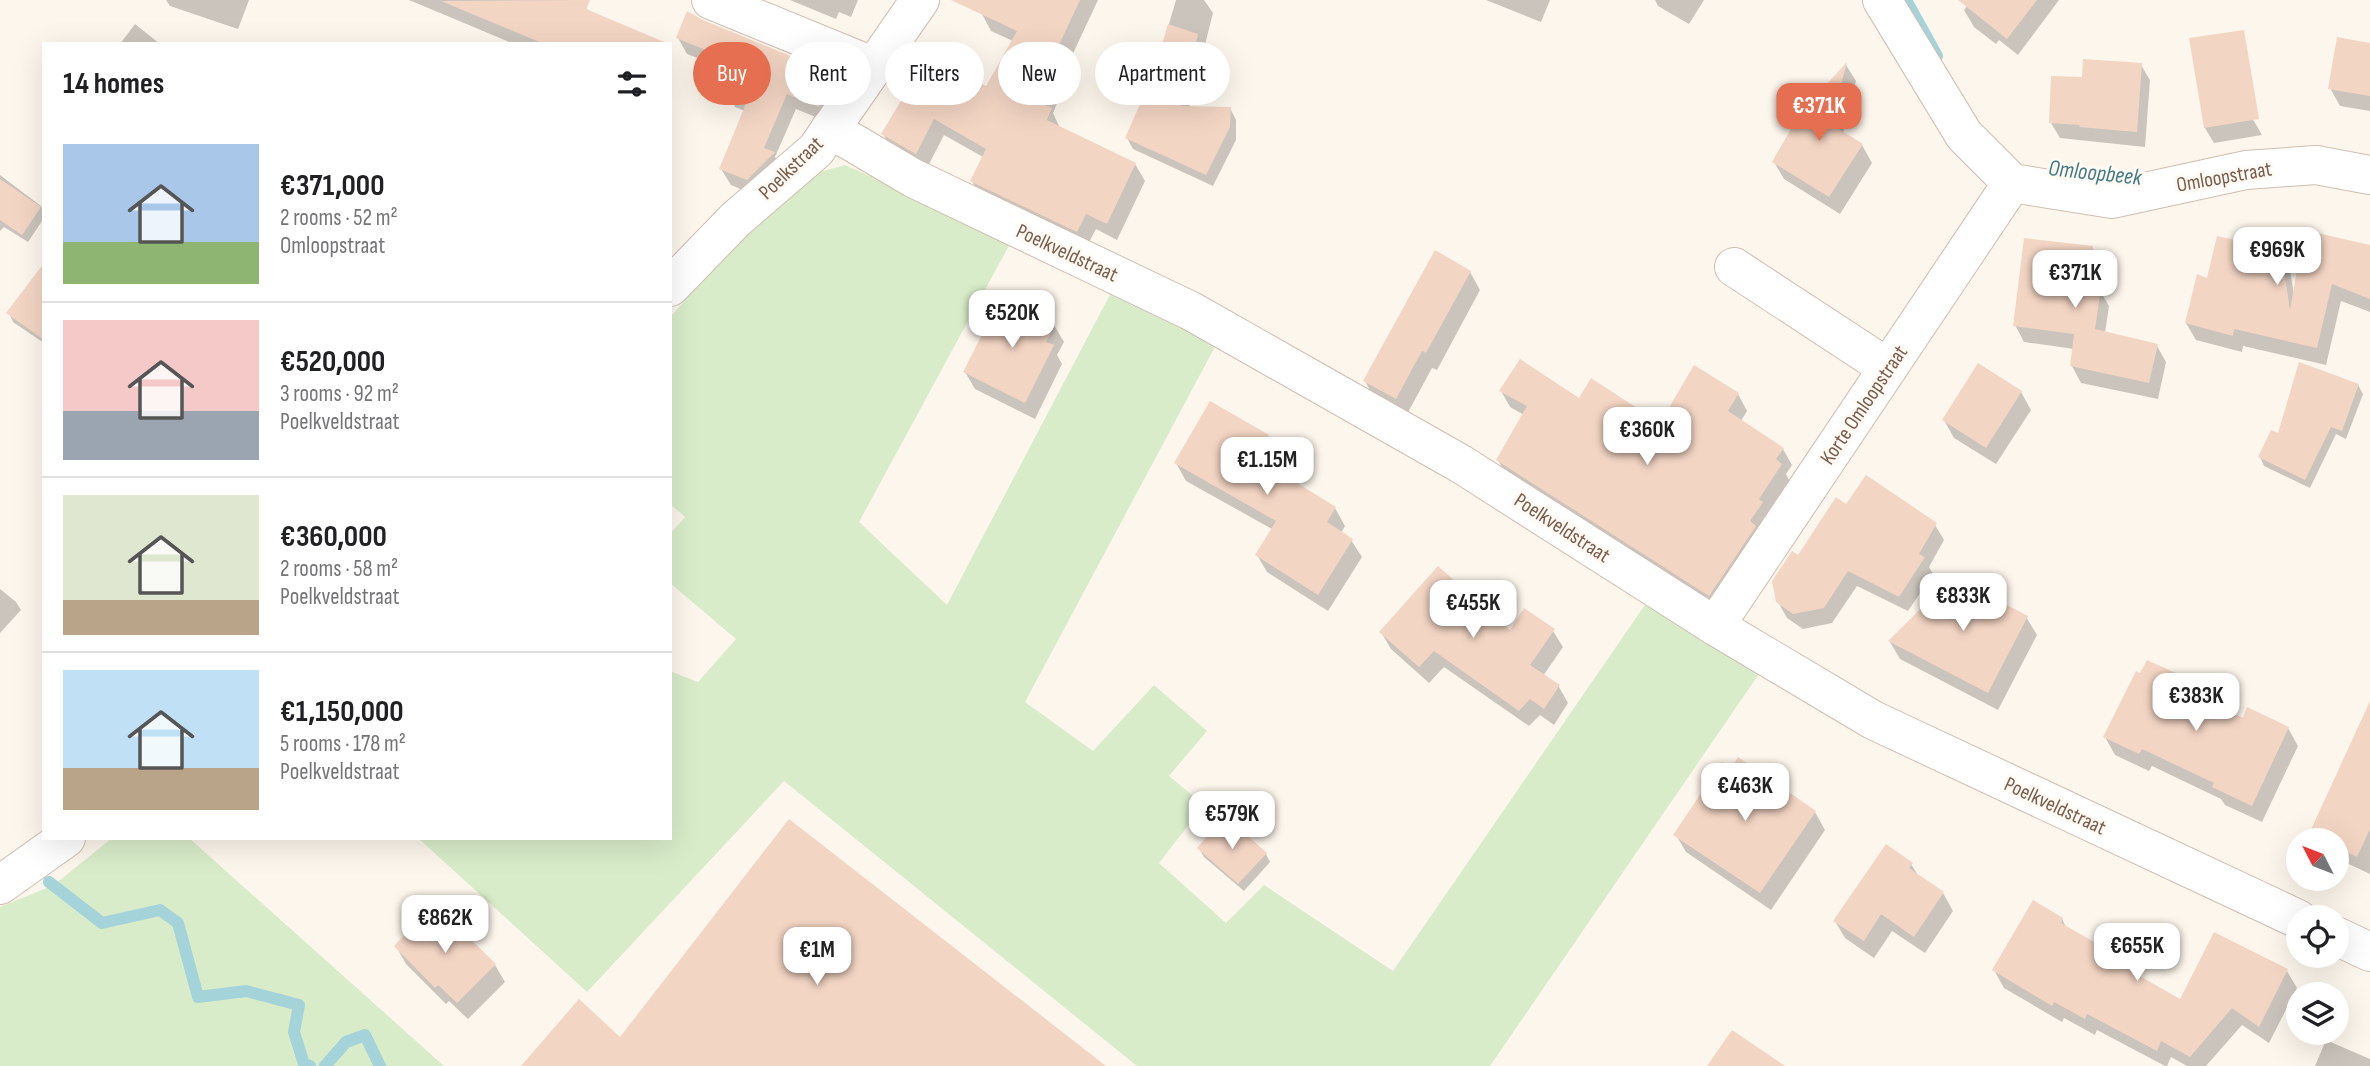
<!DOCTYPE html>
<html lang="en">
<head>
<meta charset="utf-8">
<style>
  body { margin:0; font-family:"Sofia Sans Condensed",sans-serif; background:#f2f2f2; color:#202124; height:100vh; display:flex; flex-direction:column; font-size:26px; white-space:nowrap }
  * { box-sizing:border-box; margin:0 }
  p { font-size:23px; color:#757577 }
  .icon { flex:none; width:38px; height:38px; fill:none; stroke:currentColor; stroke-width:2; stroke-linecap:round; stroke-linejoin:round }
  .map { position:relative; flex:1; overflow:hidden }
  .sheet { position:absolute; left:42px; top:42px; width:630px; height:798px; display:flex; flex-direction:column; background:#fff; border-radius:0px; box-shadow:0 7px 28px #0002 }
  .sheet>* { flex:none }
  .guide { position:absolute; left:693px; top:42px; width:665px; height:63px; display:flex; gap:14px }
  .needle { width:46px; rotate:312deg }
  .buttons { position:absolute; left:2286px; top:828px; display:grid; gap:14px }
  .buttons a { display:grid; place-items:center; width:63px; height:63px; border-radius:50%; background:#fff; box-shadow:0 7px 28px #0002; font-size:35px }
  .price { position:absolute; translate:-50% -60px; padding:0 16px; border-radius:14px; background:#fff; color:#222; font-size:23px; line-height:46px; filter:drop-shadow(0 2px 4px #0008) }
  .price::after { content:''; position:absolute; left:50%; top:42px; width:21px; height:16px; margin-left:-10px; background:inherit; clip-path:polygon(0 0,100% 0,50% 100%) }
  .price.on { background:#e76f51; color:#fff }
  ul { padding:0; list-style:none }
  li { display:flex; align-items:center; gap:21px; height:175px; padding:0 21px }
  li+li { border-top:2px solid #e0e0e0 }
  li span { display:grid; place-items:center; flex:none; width:196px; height:140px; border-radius:0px; color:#555 }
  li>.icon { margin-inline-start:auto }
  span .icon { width:84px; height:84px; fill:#fffc; stroke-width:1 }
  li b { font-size:30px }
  h2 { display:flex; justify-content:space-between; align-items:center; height:84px; padding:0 21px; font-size:30px }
  .tag { padding:0 24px; border-radius:32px; background:#fff; box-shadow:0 7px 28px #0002; font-size:24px; line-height:63px }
  .tag.on { background:#e76f51; color:#fff }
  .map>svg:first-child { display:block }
</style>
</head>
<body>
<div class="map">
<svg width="2370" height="1066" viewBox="0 0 2370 1066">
  <rect width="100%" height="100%" fill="#fdf6ec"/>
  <g fill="#d8ecc9">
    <path d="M845,165l167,75 -153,282 88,83 167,-318 103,56 -192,359 68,49 61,-66 53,46 -38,45 35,29 -45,58 67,60 38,-38 129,86 256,-372 112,72 -271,395h-353l-353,-285 -197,211 -169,-154h252v-167l28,11 38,-43 -66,-56v-49l15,-17 -15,-13v-187l117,-126 29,-18z"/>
    <path d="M112,838h77l255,228h-444v-159l54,-22z"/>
  </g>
  <g fill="#0003">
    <path d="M166,0h83l-11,29 -68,-23z"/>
    <path d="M409,0h159l18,8 3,4 47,32h-122z"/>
    <path d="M790,0h68l-7,17 -12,-5 -3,7z"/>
    <path d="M988,0h110l-29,62 3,6 -19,45 7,15 75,36 10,17 -28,59 -21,-11 -10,19 -105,-50 -9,-17 11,-24 -39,-22 -18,35 -33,-19 -10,-17 104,-45 26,-48 -22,-10 -9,-17z"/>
    <path d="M1176,0h28l9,13 -24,95h41l6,12v20l-23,46 -80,-37 -6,-11 27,-63z"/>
    <path d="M1486,0h64l-9,22z"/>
    <path d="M1655,0h49l-15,24 -31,-18z"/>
    <path d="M1972,0h87l-41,55 -19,-15 -3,4 -22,-17 -10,-17z"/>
    <path d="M702,22l131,53 9,16 -14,31 -32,-13 -21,48 8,12 -26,27 -26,-11 -10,-16 24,-58 -10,-4 -9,-16 8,-19 -47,-18 -9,-16z"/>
    <path d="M135,24l25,20h-40z"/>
    <path d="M2370,59v52l-30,-5 -10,-18z"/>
    <path d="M1846,65l10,16 -13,52 19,12 10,18 -32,51 -56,-35 -10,-17 27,-46z"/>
    <path d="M2141,65l9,15 -5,67 -85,-9 -9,-15 33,-44z"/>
    <path d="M2197,79l57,42 8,14 -48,8 -9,-15z"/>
    <path d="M0,175l41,31 3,5v7l-16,24 -24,-15 -4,4z"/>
    <path d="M2092,247l9,17 -2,25 10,17 -4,27 52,13 9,16 -8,37 -77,-16 -9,-17 2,-17 -50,-7 -9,-17z"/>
    <path d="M2370,247v65l-29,-11 -15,64 -83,-19 -1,6 -46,-12 -10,-17 22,-43 71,-28 11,17 4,26z"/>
    <path d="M44,266v77l-31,-21 -4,-9z"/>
    <path d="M1470,272l10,18 -43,80 -5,-2 -26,48 -31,-17 -10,-18z"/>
    <path d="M1054,325l10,17 -7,13 5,9 -27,55 -60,-30 -10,-17z"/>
    <path d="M2358,385l5,9 -17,45 -10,-5 -26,54 -46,-22 -4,-9 19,-21z"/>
    <path d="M1501,391l78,9 81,25 78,-31 9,17 -6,10 42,28 9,16 -6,9 4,8 -71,130 -212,-135 -9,-17 26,-45 -14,-8z"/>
    <path d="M2021,392l10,18 -35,54 -42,-26 -10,-18z"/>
    <path d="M1268,436l10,18 -9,15 66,39 10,18 -4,7 10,7 11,17 -34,54 -61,-39 -10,-17 15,-26 -86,-48 -10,-18z"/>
    <path d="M1847,506l88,19 9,15 -15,27 4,7 -25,37 -51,-25 -25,37 -29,6 -16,-11 -9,-16 20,-45z"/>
    <path d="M0,589l16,13 5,8 -21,23z"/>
    <path d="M2026,617l11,18 -39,75 -98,-51 -10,-17z"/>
    <path d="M1553,631l10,16 -20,29 16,11 9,16 -14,22 -14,-10 -11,11 -85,-59 -15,16 -38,-34 -10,-17z"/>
    <path d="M2141,675l37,2 10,17 56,26 44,8 10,18 -36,76 -37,-17 -4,-6 -69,-33 -3,5 -34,-16 -10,-18z"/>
    <path d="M2370,756v118l-34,-16v-18h-22l-3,-6z"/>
    <path d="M1815,812l10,18 -54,80 -85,-58 -10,-17z"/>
    <path d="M1238,836l28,18 4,8 -26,29 -40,-34 -5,-9z"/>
    <path d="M1911,864l8,13 24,16 10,18 -28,42 -33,-22 -18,27 -29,-20 -10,-17z"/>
    <path d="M2062,919l5,10 52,30 6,11 55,31 107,-30 10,17 -28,55 -27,-18 -36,41h-19l-16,-9 -4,9h-2l-68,-36 -2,5 -31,-17 -2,4 -58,-34 -10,-18z"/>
    <path d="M458,935l37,30 10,17 -37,37 -19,-18 -3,3 -40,-40 -10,-18z"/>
    <path d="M2326,1040l44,19v7h-55z"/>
  </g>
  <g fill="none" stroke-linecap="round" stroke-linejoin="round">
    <g stroke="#a5d3da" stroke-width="12">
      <path d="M1906,0l31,56"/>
      <path d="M2087,176l44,3"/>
      <path d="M49,882l53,41 58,-13 18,13 20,74 48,-6 53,14 -5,27 10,32 6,2"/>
      <path d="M325,1066l21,-24 19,-7 15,31"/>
    </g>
  </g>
  <g fill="#f3d5c3">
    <path d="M590,0l-4,9 83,35h-125l-103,-43z"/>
    <path d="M951,0h129l-22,47 6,3 -24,53 12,5 -5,12 89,43 -29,61 -21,-10 -9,18 -107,-51 16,-32 -52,-30 -18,35 -35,-20 47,-78 58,30 31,-55z"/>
    <path d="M1958,0h79l-30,39z"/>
    <path d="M687,11l16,9 131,54 -15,33 -32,-13 -23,54 11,4 -28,28 -28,-11 28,-68 -23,-10 12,-29 -60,-24z"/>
    <path d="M1168,24l30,10 -17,72 50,1 -1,20 -24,48 -81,-37 28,-63z"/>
    <path d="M2244,30l15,89 -55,9 -15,-90z"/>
    <path d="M2337,37l33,6v53l-42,-7z"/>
    <path d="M2083,59l59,4 -5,69 -58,-5 1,-2 -31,-2 2,-47 31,1z"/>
    <path d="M1847,62l-16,62 32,20 -34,53 -57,-35 27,-47z"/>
    <path d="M0,179l41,28 -19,28 -22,-15z"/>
    <path d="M2304,230l66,15v54l-38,-15 -15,64 -83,-19 -1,7 -48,-13 12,-49 10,4 10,-42 64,14 9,60z"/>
    <path d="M2024,238l69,8 -4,40 12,2 -6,41 63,15 -9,39 -79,-17 4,-32 -61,-8z"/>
    <path d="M1435,250l36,21 -45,82 -4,-2 -26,48 -33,-18z"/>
    <path d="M44,263v77l-38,-27z"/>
    <path d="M1001,297l54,27 -9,18 8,3 -29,58 -62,-31z"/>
    <path d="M1520,359l59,39 12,-20 69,45 34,-58 45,28 -11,18 56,37 -8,11 6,5 -23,35 4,3 -13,19 6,5 -47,70 -213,-136 31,-54 -28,-15z"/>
    <path d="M2299,362l60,22 -17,47 -11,-4 -26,53 -47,-23 13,-27 7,3z"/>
    <path d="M1978,363l44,28 -36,57 -44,-28z"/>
    <path d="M1210,401l59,34 -13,23 80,49 -9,15 26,17 -35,56 -63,-40 21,-34 -102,-58z"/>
    <path d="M1866,475l71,48 -18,31 6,3 -26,40 -51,-26 -24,37 -31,6 -17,-12 -4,-21 20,-30 6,4 38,-58 10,7z"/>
    <path d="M1438,566l72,64 14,-22 31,21 -25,36 30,20 -16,24 -14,-10 -11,12 -85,-60 -15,16 -40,-35z"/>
    <path d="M1953,577l75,39 -40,77 -100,-52z"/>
    <path d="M2147,660l33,15 -5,11 68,32 4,-11 42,20 -37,79 -40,-19 2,-4 -72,-34 -3,5 -36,-17 33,-66 4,2z"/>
    <path d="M2370,701v128l-13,28 -21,-10v-7h-14l-13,-6z"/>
    <path d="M1738,757l78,54 -56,82 -87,-58 49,-73 9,6z"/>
    <path d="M789,819l317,247h-585l58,-67 41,38z"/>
    <path d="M1222,819l16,14 3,-3 26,23 -29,31 -41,-36z"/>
    <path d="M1886,844l27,19 -4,5 35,24 -30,45 -33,-23 -17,27 -31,-20z"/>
    <path d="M2033,900l30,18 -2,5 59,34 -3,6 63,36 34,-67 74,37 -29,58 -27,-19 -42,49 -29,-16 -4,10 -70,-37 -2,5 -31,-17 -2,4 -60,-36z"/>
    <path d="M432,907l26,26 3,-3 35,34 -39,39 -19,-18 -3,3 -41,-42z"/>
    <path d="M1732,1030l53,36h-78z"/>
  </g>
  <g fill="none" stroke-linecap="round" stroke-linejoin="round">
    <defs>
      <g id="minor">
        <path d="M711,0l164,67"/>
        <path d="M1882,0l82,135 48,48 100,16 134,-29 70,-5 54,10"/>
        <path d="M830,129l83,49 278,133 270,153 254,162 158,94 425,199"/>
        <path d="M1734,267l154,101"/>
        <path d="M670,287l65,-67 81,-70 104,-150"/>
        <path d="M1715,626l297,-443"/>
        <path d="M0,885l66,-47"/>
        <path d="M2336,936l34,16"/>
      </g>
    </defs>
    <use href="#minor" stroke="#d1beb0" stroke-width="40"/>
    <use href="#minor" stroke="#fff" stroke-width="38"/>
  </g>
  <g text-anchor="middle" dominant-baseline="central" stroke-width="6" stroke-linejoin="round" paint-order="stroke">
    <g font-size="21" fill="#7a5c4d" stroke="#fffaf3">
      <text transform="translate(791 168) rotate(-44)">Poelkstraat</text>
      <text transform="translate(2224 177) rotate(-10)">Omloopstraat</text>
      <text transform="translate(1067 253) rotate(25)">Poelkveldstraat</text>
      <text transform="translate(1864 405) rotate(-56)">Korte Omloopstraat</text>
      <text transform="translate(1562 528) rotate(33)">Poelkveldstraat</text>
      <text transform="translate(2055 806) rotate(25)">Poelkveldstraat</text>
    </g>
    <g font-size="23" font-style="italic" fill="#437c86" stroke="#fffaf3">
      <text transform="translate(2095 173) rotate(6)">Omloopbeek</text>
    </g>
  </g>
</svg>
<div class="buttons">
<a><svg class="needle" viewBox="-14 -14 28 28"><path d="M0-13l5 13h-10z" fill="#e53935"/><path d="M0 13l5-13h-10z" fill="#757577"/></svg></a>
<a><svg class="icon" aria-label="locate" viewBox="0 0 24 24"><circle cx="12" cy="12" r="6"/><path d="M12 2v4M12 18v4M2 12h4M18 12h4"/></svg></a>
<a><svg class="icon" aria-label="layers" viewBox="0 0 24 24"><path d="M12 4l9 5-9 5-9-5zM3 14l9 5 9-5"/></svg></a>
</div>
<b class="price on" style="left:1819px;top:143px">€371K</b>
<b class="price" style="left:2277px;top:287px">€969K</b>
<b class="price" style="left:2075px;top:310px">€371K</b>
<b class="price" style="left:1012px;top:350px">€520K</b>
<b class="price" style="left:1647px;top:467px">€360K</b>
<b class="price" style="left:1267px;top:497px">€1.15M</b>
<b class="price" style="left:1963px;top:633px">€833K</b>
<b class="price" style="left:1473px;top:640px">€455K</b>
<b class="price" style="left:2196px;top:733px">€383K</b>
<b class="price" style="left:1745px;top:823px">€463K</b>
<b class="price" style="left:1232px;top:851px">€579K</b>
<b class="price" style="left:445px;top:955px">€862K</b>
<b class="price" style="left:2137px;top:983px">€655K</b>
<b class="price" style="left:817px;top:987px">€1M</b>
<div class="guide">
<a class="tag on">Buy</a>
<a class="tag">Rent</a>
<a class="tag">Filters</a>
<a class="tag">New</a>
<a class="tag">Apartment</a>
</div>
<section class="sheet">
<h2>14 homes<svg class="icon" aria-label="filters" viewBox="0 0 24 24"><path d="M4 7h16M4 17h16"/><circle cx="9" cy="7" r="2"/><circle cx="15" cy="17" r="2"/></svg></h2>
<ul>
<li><span style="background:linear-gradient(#a9c7e8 70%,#8fb573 0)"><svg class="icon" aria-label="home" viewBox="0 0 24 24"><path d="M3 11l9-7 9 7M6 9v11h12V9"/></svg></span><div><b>€371,000</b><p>2 rooms · 52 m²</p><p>Omloopstraat</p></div></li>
<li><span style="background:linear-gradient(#f6c9c9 65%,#9aa5b1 0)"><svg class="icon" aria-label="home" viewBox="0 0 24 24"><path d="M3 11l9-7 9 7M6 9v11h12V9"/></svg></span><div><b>€520,000</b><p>3 rooms · 92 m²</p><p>Poelkveldstraat</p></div></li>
<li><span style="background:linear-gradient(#dfe7d0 75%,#b9a48a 0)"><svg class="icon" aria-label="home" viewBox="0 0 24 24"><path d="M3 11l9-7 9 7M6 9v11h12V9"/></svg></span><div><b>€360,000</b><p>2 rooms · 58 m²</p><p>Poelkveldstraat</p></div></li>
<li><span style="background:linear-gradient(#bfe0f5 70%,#b9a48a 0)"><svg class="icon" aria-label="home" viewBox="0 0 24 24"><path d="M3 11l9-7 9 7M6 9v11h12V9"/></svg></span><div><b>€1,150,000</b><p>5 rooms · 178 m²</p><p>Poelkveldstraat</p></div></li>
</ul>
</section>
</div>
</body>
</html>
